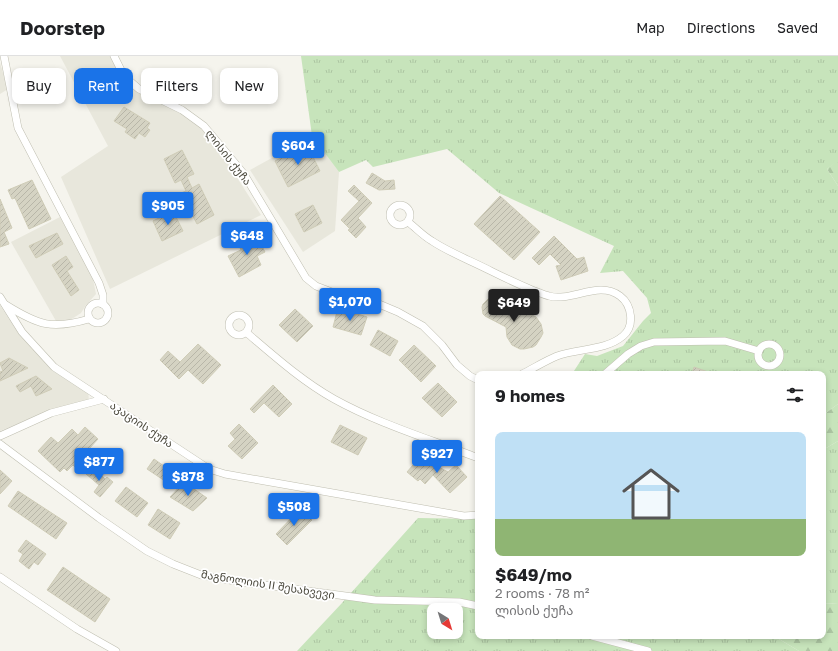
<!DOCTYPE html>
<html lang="en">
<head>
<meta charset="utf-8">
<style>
  body { margin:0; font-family:"Golos Text","Noto Sans Georgian",sans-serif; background:#f2f2f2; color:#202124; height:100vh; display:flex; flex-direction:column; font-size:15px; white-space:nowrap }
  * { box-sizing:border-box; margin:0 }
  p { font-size:13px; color:#757577 }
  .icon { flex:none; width:22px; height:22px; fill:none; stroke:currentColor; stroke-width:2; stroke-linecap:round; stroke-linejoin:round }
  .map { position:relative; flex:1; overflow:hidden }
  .panel { position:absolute; left:475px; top:315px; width:351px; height:268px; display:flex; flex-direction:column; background:#fff; border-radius:8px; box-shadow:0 2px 6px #0003 }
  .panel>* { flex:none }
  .banner { position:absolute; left:12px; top:12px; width:380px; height:36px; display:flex; gap:8px }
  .needle { width:26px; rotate:142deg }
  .buttons { position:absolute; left:427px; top:547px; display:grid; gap:8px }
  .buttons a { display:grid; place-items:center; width:36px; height:36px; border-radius:8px; background:#fff; box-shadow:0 2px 6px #0003; font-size:20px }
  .price { position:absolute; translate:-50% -34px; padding:0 9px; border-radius:4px; background:#1a73e8; color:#fff; font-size:13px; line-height:26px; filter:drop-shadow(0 1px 2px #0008) }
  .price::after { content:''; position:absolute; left:50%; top:24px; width:12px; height:9px; margin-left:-6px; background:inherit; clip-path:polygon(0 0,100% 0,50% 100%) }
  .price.on { background:#222; color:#fff }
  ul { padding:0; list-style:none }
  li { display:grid; align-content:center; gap:8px; height:212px; padding:0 20px }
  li+li { border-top:1px solid #e0e0e0 }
  li span { display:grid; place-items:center; height:124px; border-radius:8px; color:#555 }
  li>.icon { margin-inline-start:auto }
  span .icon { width:72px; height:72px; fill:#fffc; stroke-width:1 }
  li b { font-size:17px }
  h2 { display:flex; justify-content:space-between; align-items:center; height:48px; padding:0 20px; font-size:17px }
  .pill { padding:0 14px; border-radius:8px; background:#fff; box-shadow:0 2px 6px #0003; font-size:14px; line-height:36px }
  .pill.on { background:#1a73e8; color:#fff }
  header { display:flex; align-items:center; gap:24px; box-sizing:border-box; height:56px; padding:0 20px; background:#fff; border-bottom:1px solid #e0e0e0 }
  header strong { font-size:19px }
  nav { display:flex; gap:22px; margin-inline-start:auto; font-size:14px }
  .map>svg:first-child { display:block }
</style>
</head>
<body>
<header>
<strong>Doorstep</strong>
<nav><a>Map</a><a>Directions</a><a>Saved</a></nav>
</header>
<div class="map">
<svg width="838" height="595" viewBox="0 0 838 595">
  <defs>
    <pattern id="grass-tufts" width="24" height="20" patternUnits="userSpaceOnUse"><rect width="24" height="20" fill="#c7e4bb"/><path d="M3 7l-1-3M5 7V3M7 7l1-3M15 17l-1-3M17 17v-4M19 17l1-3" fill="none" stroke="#acc5a2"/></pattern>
    <pattern id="forest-firs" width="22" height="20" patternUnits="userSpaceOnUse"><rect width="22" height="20" fill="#c7e4bb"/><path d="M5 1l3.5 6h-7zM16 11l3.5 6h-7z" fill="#acc5a2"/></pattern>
    <pattern id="building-hatch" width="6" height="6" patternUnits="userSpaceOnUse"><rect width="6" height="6" fill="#d5d3c3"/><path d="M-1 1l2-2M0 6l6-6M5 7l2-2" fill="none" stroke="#b8b6a8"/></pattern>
  </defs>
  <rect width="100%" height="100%" fill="#f5f4ed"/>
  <g fill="#e8e7dc">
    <path d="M60,0h54l10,20 80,50 57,89 -151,74 -49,-112 47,-31z"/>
    <path d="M0,7l8,26 -8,5z"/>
    <path d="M312,80l27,36 -4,59 -32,21 -53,-82z"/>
    <path d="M60,161l32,57 4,20 -10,11 -5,8 -14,9 -11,-1 -45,-79z"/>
    <path d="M0,249l18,28 35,38 35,21 1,8 -43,12 -46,19z"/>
  </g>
  <g fill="url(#grass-tufts)" fill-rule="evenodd">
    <path d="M301,0h537v105l-2,1 -9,7 11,17v218l-15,11v-41h-251l13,-20 12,2 26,-10 20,-25 8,-8 -4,-15 -24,-27 -23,2 14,-27 -115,-53 -52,-44 -74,18 -7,-7 -27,12 -27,-36z"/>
    <path d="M838,385v162l-15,1v-154z"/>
    <path d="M418,462l60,1v117h296l25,15h-502l45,-48zM434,554h22v22h-22z"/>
  </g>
  <g fill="url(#forest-firs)">
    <path d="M836,105h2v25l-11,-17z"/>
    <path d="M838,348v37l-15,9v-35z"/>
    <path d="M838,547v48h-39l-25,-15h49v-32z"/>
  </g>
  <g fill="url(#building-hatch)" stroke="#cfccb7">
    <path d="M124,51l26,16 -3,5 3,2 -5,7 -6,-4 -4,6 -10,-7 2,-3 -13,-8z"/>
    <path d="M307,89l13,26 -32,16 -13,-26z"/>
    <path d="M182,94l12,24 -7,3 5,11 7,-4 15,31 -17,9 -16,-31 5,-2 -5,-11 -6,3 -11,-24z"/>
    <path d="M372,117l13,8 9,-1 1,9 -16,1 -13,-7z"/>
    <path d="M32,124l19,39 -22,10 -14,-31 -3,1 -4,-9z"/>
    <path d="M354,129l18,18 -14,15 8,9 -10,11 -8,-8 2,-1 -9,-9 18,-19 -11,-10z"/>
    <path d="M500,140l40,36 -26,28 -40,-36z"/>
    <path d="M0,143l12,29 -8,4 5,12 -9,3z"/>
    <path d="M313,149l9,18 -18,9 -9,-18z"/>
    <path d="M173,155l10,20 -21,10 -9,-20z"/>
    <path d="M57,177l6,11 -27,14 -7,-12z"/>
    <path d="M255,178l10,18 -8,4 4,9 -22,12 -11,-21 13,-6 -3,-7z"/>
    <path d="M554,180l23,23 7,-2 4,14 -27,9 -5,-14 5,-1 -11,-11 -11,11 -7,-7z"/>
    <path d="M66,200l7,11 -6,4 12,19 -8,6 -19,-31z"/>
    <path d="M491,242h7l17,9 4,6h9l8,4 5,7 2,9 -2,4 -5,8 -3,2 -9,2h-4l-8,-4 -5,-8 -1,-10 -21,-11 -2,-2 -1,-7 1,-3 5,-5z"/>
    <path d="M338,252l29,9 -6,18 -28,-8z"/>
    <path d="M295,253l18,17 -16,16 -18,-17z"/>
    <path d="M378,274l20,11 -8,15 -20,-11z"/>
    <path d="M198,288l23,21 -18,19 -15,-14 -9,9 -19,-19 8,-9 12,11z"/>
    <path d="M414,289l22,21 -15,16 -22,-22z"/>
    <path d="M9,302l19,10 -28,13v-9l3,-1 -3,-8z"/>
    <path d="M694,311l17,6v1h-19z"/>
    <path d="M36,320l16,13 -16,7 -5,-10 -11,6 -4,-6z"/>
    <path d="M438,327l19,19 -15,15 -20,-19z"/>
    <path d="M273,329l19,19 -13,13 -15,-14 -10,10 -4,-4z"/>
    <path d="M239,368l19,19 -16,16 -14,-13 7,-7 -5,-6z"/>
    <path d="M340,369l27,13 -9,17 -27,-13z"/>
    <path d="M85,371l13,12 -20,22 1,2 -4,4 -2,-2 -6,6 -3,-3 -4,4 -22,-21 13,-14 7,6 14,-14 6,6z"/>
    <path d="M420,401l28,15 8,-7 11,12 -17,16 -17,-18 -8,9 -5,-5 -2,2 -11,-9z"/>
    <path d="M154,403l17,12 -6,10 -18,-12z"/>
    <path d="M92,411l13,12 2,-2 6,5 -13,15 -6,-5 5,-7 -13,-11z"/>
    <path d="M0,414l12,11 -12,13z"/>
    <path d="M184,426l23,16 -14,13 -23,-14z"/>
    <path d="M126,431l22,16 -11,14 -22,-16z"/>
    <path d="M18,435l49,32 -11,16 -48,-33z"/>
    <path d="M301,452l11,12 -25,25 -11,-11z"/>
    <path d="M158,453l22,14 -10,16 -22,-14z"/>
    <path d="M26,484l20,14 -8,11 -4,-3 -5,7 -10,-8 4,-7 -5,-3z"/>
    <path d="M63,511l47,32 -15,23 -48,-32z"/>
  </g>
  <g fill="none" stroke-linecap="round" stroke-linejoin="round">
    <defs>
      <g id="minor">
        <path d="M4,0l14,72 81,155 4,12v9"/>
        <path d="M114,0l10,20 15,13 43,21 22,16 40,48 62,104 10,8 21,8 42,10 19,8 25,14 19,19 15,20 13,11 8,4"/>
        <circle cx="400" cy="159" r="10"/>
        <path d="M408,166c8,6 15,14 24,19 18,12 40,20 59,30 14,7 27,13 41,19 6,2 12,5 17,6 23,6 50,-16 71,0 12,9 15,30 3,40 -18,15 -44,12 -66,20 -12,5 -23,12 -35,18"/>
        <path d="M0,241l22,35 32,35 155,102 16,5 239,42 14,-1"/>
        <circle cx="98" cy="257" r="10"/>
        <path d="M6,249c32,20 46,25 83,14"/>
        <circle cx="239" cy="269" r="10"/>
        <path d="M247,277c27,23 55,48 87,66 45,25 96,40 144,59"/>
        <circle cx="769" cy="299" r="11"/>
        <path d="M605,318l23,-20 13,-8 13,-4 71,-1 34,10"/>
        <path d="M0,380l51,-23 53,-14"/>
        <path d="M0,388l99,74 48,33 26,13 28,11 34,6 140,19 84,2 19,4"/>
        <path d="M0,521l77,52 39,22"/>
        <path d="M592,580l56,15"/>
      </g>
    </defs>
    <use href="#minor" stroke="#bfbeb0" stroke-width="8"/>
    <use href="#minor" stroke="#fff" stroke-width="7"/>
  </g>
  <g text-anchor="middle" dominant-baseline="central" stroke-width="3.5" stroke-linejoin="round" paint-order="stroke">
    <g font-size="11" fill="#49473b" stroke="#fff">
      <text transform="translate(229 101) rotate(52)">ლისის ქუჩა</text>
      <text transform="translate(142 368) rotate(34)">აკაციის ქუჩა</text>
      <text transform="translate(268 528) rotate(9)">მაგნოლიის II შესახვევი</text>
    </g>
  </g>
</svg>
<div class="buttons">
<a><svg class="needle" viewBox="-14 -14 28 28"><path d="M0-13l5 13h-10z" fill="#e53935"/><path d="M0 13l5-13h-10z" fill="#757577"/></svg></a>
</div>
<b class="price" style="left:298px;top:110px">$604</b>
<b class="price" style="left:168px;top:170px">$905</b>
<b class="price" style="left:247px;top:200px">$648</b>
<b class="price" style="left:350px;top:266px">$1,070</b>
<b class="price on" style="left:514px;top:267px">$649</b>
<b class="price" style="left:437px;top:418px">$927</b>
<b class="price" style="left:99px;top:426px">$877</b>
<b class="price" style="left:188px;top:441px">$878</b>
<b class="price" style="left:294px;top:471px">$508</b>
<div class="banner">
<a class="pill">Buy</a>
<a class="pill on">Rent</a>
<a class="pill">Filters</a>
<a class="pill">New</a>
</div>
<section class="panel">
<h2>9 homes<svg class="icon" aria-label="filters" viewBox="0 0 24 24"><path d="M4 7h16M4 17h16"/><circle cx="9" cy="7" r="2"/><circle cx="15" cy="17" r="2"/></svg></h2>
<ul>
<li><span style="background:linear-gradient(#bfe0f5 70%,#8fb573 0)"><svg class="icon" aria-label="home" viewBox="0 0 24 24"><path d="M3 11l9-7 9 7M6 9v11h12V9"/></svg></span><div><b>$649/mo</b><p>2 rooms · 78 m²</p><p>ლისის ქუჩა</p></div></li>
</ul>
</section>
</div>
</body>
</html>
